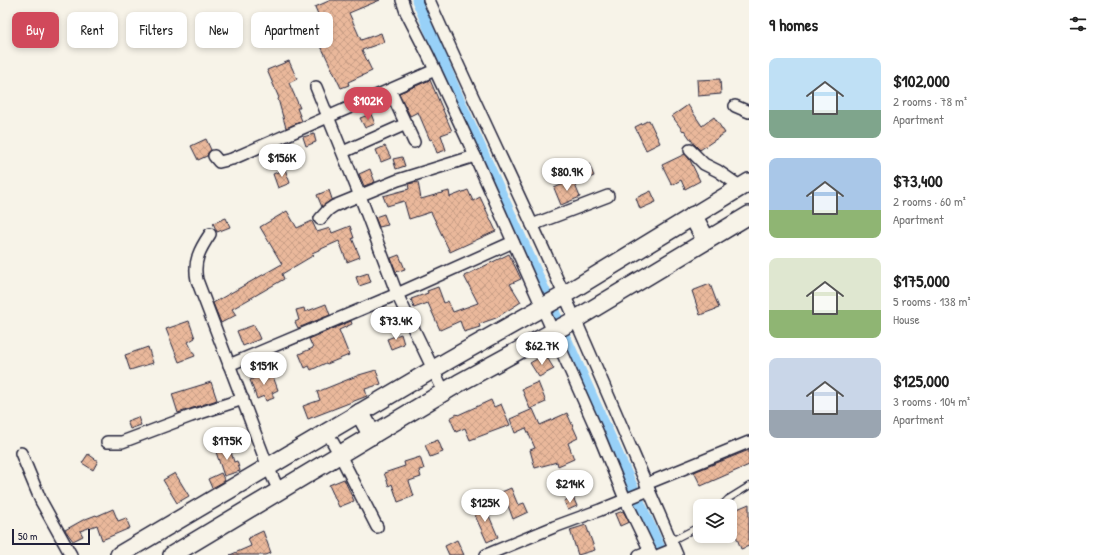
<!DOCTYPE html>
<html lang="en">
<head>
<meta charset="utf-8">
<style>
  body { margin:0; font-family:"Patrick Hand",sans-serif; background:#f6f6f6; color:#222; height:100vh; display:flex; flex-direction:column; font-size:15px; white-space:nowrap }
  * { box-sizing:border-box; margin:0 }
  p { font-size:13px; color:#767676 }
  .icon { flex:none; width:22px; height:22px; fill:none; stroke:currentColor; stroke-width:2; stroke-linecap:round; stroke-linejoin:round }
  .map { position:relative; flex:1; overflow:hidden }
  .side { display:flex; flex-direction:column; background:#fff; width:360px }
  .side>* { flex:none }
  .banner { position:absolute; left:12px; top:12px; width:380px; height:36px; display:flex; gap:8px }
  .tools { position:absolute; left:693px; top:499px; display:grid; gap:8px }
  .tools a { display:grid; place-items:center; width:44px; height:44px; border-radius:8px; background:#fff; box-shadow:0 2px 6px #0003; font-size:20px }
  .scale { position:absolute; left:12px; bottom:10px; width:78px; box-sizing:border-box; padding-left:4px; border:2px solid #22223b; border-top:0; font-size:11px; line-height:14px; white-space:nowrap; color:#22223b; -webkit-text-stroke:3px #f7f3e8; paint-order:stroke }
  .price { position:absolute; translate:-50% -34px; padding:0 9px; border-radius:14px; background:#fff; color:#222; font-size:13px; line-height:26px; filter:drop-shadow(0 1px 2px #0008) }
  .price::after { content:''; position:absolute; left:50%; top:24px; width:12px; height:9px; margin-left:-6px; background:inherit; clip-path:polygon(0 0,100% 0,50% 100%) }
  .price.active { background:#d1495b; color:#fff }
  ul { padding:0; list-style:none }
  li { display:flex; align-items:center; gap:12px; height:100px; padding:0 20px }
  li span { display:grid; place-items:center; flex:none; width:112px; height:80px; border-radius:8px; color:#555 }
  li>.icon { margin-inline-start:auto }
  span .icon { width:48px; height:48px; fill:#fffc; stroke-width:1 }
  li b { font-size:17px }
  h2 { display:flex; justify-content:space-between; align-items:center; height:48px; padding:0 20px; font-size:17px }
  .tag { padding:0 14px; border-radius:8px; background:#fff; box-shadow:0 2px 6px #0003; font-size:14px; line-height:36px }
  .tag.active { background:#d1495b; color:#fff }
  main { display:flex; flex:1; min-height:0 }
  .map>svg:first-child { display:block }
</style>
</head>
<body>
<main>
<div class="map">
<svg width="749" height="555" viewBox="0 0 749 555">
  <defs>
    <pattern id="building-cross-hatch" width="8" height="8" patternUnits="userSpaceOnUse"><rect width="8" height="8" fill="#eab89b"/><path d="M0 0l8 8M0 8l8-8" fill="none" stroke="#c89e86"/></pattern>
  </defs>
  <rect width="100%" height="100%" fill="#f7f3e8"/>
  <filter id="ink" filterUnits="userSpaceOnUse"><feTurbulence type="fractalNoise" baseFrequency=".025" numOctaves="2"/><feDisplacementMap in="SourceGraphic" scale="8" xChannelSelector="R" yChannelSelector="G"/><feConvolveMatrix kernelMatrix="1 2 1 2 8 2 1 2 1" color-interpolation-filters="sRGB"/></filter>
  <g filter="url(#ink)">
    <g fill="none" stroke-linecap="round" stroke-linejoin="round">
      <path stroke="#98d1f8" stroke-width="11" d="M417,0l41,97 205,458"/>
    </g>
    <g fill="url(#building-cross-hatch)" stroke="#22223b">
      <path d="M331,0h49l-31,13 12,27 20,-7 3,9 -22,8 10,21 -24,11 1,3 -8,3 -22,-46 9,-4 -13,-31z"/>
      <path d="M289,61l8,18 -8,4 11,25h-3l5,13 -16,7 -8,-29 1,-1 -12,-28z"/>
      <path d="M720,79l1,15 -23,2 -1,-16z"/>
      <path d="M430,80l22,51 -11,4 5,15 -9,3 -5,-14 -2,1 -12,-28 -8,4 -11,-23z"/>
      <path d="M688,105l14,21 12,-9 11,16 -25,17 -6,-6 -10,-14 -1,1 -11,-15z"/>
      <path d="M371,114l4,10 -10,4 -5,-10z"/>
      <path d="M649,120l11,23 -14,7 -11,-23z"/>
      <path d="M314,134l2,8 -10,4 -3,-9z"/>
      <path d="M206,139l5,11 -3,3 -1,3 -9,4 -7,-14z"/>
      <path d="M385,146l6,12 -10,4 -5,-12z"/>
      <path d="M685,154l5,6 10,21 -15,8 -4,-9 -9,5 -10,-20z"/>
      <path d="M402,157l3,9 -9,3 -3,-10z"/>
      <path d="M589,164l5,12 -13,5 -5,-12z"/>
      <path d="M285,169l5,14 -12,5 -5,-14z"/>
      <path d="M370,169l5,13 -11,4 -5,-12z"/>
      <path d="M573,180l7,17 -19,8 -7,-17z"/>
      <path d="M418,182l3,17 28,-8 1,6 18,-7 5,11 7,-4 16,34 -46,21 -19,-40 -22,7 -5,-18 -17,5 -4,-10 26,-7 -1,-5z"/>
      <path d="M329,190l3,9 -10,8 -5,-12z"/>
      <path d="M651,191l5,11 -16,7 -4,-11z"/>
      <path d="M287,211l10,17 15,-7 5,11 13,-4 2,5 18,-7 4,12h-2l8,19 -13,5 -8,-21 -27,12 2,2 -32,19 2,5 -52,30 4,6 -15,8 -8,-20 69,-39 -22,-37z"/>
      <path d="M384,214l4,11 -9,2 -4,-10z"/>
      <path d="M226,218l4,9 -13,5 -4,-9z"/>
      <path d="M509,254l12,25 -11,5 11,18 -25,16 -17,6 1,3 -16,5 -4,-11 -20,9 -12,-27 -14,5 -3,-9 17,-6 -1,-2 11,-4 6,16 4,-2 5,11 25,-9 -14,-27z"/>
      <path d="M399,255l6,14 -9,3 -5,-14z"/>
      <path d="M368,273l3,9 -12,4 -3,-9z"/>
      <path d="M710,284l9,24 -19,7 -8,-24z"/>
      <path d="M326,304l4,11 -32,13 -3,-6 4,-2 -3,-10 8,-2 1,4z"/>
      <path d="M189,321l6,17 -7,4 7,14 -16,6 -13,-33z"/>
      <path d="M351,321l1,3 -13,6 10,25 -22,9 -1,-1 -15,7 -2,-4 -4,2 -6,-14 14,-6 -4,-9z"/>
      <path d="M254,325l6,14 -17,7 -6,-15z"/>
      <path d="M401,334l3,10 -13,5 -4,-10z"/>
      <path d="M148,347l5,16 -23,7 -5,-15z"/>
      <path d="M545,354l9,15 -15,8 -9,-14z"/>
      <path d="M376,370l5,14 -16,5 2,7 -59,23 -5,-13 17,-6 -3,-8 42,-17z"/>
      <path d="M271,371l7,19 -6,3 2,5 -8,3 -2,-5 -7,3 -7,-19z"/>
      <path d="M211,382l6,18 -39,13 -6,-19z"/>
      <path d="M538,382l8,20 -16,7 -8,-20z"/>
      <path d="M491,400l3,7 7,-3 9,21 -40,15 -5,-12 -9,4 -6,-14 7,-4 1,1z"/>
      <path d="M533,409l7,16 27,-12 11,25 -10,5 6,16 -16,7 -1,-4 -22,6 -5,-18 5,-2 -9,-20 -11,5 -5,-14z"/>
      <path d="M138,417l3,8 -11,4 -3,-8z"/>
      <path d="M438,440l5,12 -13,5 -5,-12z"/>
      <path d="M229,445l5,17 3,-1 3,10 -16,5 -9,-27z"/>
      <path d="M749,450v15l-48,21 -7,-14z"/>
      <path d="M88,454l10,7 -5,9 -11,-7z"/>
      <path d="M420,457l4,12 -5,1 2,7 -12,4 5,15 -16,6 -6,-18 -3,2 -5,-13 21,-7 -1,-4z"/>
      <path d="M175,473l14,23 -12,7 -14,-23z"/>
      <path d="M221,473l4,8 -13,7 -4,-9z"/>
      <path d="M344,479l10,22 -15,6 -10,-22z"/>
      <path d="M511,488l7,17 6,-2 4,9 -15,7 -6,-16 -5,2 -5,-11z"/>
      <path d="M573,497l4,9 -9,4 -4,-9z"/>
      <path d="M484,504l14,33 -11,5 -15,-33z"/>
      <path d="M749,504v42l-8,3 -11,-29v-8z"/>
      <path d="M113,509l5,12 8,-3 4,10 -28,12 -5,-15 -17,6 3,5 -10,5 -8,-11 18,-10 13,-5 1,1z"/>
      <path d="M623,511l6,11 -9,4 -5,-12z"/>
      <path d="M586,525l9,25 -17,5 -8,-25z"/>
      <path d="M263,531l8,22 -5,2h-36l21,-9 -3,-8z"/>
      <path d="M457,540l7,15h-15l-4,-9z"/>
    </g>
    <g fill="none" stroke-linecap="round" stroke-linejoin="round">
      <defs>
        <g id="service">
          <path d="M721,506l7,-7 21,-13"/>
          <path d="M671,541l29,-15"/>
        </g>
        <g id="minor">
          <path d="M402,0l4,12 22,43 47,101 123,277 27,66 27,56"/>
          <path d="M429,0c47,107 99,212 146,319 35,79 68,158 102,236"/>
          <path d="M316,87l44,109 37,98 47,98"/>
          <path d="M390,90l24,52"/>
          <path d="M735,106l14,6"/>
          <path d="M690,150l14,14 14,7 23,16"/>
          <path d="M343,152l63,-28"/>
          <path d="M214,156l5,6 13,-3 203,-89"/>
          <path d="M320,219l8,-9 6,-4 64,-26 77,-24"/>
          <path d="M532,225l76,-29"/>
          <path d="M210,234c-10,15 -17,27 -13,46l71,187 11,24"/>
          <path d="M229,365l168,-71 116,-52"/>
          <path d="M327,432l13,23 37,72"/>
          <path d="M107,442h15l69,-26 52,-17"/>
          <path d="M21,453l20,48 30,54"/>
          <path d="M646,484l103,-42"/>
          <path d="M486,555l68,-28 46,-17 49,-20"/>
          <path d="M639,555l11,-4"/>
          <path d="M659,555l15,-6"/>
        </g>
        <g id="primary">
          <path d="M119,555l330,-195 110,-62 190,-116"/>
          <path d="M172,555l287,-172 112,-61 178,-107"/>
        </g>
        <g id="trunk">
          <path d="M693,216l13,24"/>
          <path d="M360,413l12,22"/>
        </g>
      </defs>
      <use href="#service" stroke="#22223b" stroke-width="8"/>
      <use href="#minor" stroke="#22223b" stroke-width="14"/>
      <use href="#primary" stroke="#22223b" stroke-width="20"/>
      <use href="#trunk" stroke="#22223b" stroke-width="21"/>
      <use href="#service" stroke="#f7f3e8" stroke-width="5.5"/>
      <use href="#minor" stroke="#f7f3e8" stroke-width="11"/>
      <use href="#primary" stroke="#f7f3e8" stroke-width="17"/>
      <use href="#trunk" stroke="#f7f3e8" stroke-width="18"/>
    </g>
  </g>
</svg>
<div class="tools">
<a><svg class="icon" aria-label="layers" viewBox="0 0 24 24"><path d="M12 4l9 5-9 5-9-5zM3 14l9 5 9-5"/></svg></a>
</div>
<div class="scale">50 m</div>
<b class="price active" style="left:368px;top:121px">$102K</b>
<b class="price" style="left:282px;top:178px">$156K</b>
<b class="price" style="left:567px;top:192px">$80.9K</b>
<b class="price" style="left:396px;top:341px">$73.4K</b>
<b class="price" style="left:542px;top:366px">$62.7K</b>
<b class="price" style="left:264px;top:386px">$151K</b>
<b class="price" style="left:227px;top:461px">$175K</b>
<b class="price" style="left:570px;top:504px">$214K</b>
<b class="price" style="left:485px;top:523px">$125K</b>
<div class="banner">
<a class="tag active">Buy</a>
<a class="tag">Rent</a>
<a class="tag">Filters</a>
<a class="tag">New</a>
<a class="tag">Apartment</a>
</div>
</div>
<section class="side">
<h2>9 homes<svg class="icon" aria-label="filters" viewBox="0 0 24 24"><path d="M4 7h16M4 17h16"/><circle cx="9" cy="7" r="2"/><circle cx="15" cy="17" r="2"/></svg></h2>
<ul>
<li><span style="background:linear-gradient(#bfe0f5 65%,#7fa58c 0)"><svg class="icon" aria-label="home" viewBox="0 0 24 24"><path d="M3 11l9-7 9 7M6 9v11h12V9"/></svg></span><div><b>$102,000</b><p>2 rooms · 78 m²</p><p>Apartment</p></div></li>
<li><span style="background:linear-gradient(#a9c7e8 65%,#8fb573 0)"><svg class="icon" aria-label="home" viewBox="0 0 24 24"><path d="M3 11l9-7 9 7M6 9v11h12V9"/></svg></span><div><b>$73,400</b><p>2 rooms · 60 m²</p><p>Apartment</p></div></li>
<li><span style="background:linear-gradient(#dfe7d0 65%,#8fb573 0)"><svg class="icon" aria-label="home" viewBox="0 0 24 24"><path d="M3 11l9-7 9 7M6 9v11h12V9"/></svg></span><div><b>$175,000</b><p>5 rooms · 138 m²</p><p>House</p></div></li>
<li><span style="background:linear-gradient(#c9d6e8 65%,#9aa5b1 0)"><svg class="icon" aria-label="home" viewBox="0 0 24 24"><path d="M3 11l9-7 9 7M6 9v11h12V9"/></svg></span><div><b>$125,000</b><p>3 rooms · 104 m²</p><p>Apartment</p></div></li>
</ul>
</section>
</main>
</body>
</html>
